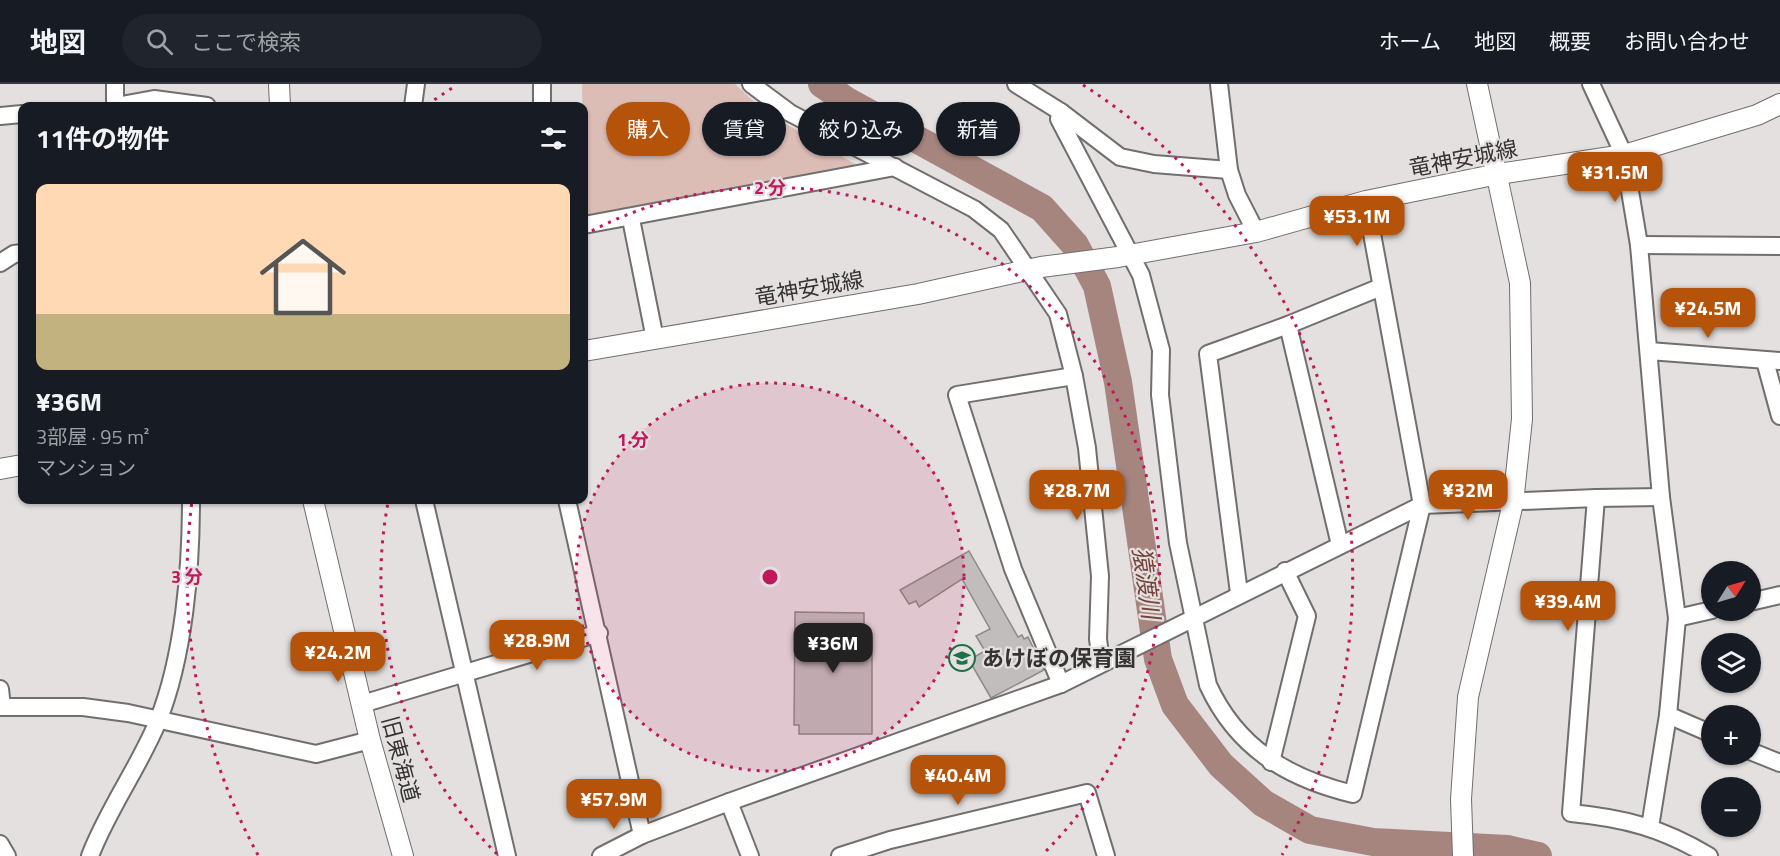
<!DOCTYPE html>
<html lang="ja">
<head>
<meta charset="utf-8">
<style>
  body { margin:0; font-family:"Titillium Web","Noto Sans JP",sans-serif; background:#20242c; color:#f1f3f6; height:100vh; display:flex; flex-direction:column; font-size:22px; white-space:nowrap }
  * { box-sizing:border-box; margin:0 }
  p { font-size:20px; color:#9ea1a6 }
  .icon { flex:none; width:33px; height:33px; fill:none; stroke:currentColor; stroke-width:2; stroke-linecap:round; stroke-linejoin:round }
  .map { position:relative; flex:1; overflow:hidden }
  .sheet { position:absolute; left:18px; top:18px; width:570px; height:402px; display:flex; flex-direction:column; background:#171b24; border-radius:12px; box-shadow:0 2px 4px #0004 }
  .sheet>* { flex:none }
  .guide { position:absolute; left:606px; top:18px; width:570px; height:54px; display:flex; gap:12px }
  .needle { width:39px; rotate:53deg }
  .buttons { position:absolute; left:1701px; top:477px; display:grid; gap:12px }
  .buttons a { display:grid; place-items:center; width:60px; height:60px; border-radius:50%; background:#171b24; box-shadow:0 2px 4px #0004; font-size:30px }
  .price { position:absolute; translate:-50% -51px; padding:0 14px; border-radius:12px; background:#b45309; color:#fff; font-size:20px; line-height:39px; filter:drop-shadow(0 2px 3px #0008) }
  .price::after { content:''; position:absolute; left:50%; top:36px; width:18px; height:14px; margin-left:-9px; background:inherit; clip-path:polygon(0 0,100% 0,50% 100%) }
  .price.current { background:#222; color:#fff }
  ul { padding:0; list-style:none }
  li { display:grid; align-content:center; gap:12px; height:318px; padding:0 18px }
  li+li { border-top:2px solid #363941 }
  li span { display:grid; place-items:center; height:186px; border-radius:12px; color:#555 }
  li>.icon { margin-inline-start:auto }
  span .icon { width:108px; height:108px; fill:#fffc; stroke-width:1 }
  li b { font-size:26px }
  h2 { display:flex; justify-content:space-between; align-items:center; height:72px; padding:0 18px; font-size:26px }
  .pill { padding:0 21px; border-radius:27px; background:#171b24; box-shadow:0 2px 4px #0004; font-size:21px; line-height:54px }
  .pill.current { background:#b45309; color:#fff }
  header { display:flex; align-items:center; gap:36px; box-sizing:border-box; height:84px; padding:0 30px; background:#171b24; border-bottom:2px solid #363941 }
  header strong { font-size:28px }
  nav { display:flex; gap:33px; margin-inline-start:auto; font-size:21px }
  .search { width:420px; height:54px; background:#20242c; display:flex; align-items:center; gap:15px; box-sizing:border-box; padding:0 21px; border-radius:33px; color:#9ea1a6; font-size:22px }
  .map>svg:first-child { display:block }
</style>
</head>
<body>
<header>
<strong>地図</strong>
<div class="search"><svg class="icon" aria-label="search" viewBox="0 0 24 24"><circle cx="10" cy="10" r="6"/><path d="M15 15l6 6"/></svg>ここで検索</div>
<nav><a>ホーム</a><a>地図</a><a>概要</a><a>お問い合わせ</a></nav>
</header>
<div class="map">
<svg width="1780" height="772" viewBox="0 0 1780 772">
  <rect width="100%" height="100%" fill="#e4e0e0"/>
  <path fill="#dcbdb6" d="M582,0h153l29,27 91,53 -2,5 -269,50z"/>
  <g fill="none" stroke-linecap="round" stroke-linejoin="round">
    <path stroke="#a6857e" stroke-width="28" d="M822,0l25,17 195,107 33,37 22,41 21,96 40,277 17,46 46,60 42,38 47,27 63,12 134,7 31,7"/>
  </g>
  <g fill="#c1bdbc" stroke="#8d8988" stroke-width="1.5">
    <path d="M969,467l49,86 4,-2 2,4 4,-2 16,33 -53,28 -22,-38 16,-9 -9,-15 14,-7 -28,-50 -43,28 -3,-6 -7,3 -9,-14z"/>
    <path d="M795,528l69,1v21l8,3v97h-73v-9h-5z"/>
  </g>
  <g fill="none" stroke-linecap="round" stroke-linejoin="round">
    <defs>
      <g id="minor">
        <path d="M751,0l39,29 184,96 27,21 57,84 16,62 13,72 13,128 -2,63 3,23"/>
        <path d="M1016,0l45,28 59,45 34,7 75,6"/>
        <path d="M1219,0l10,86 8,25 19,37"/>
        <path d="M1591,0l33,71 15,90 22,252 16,121 -9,97 -18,112"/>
        <path d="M115,22v-22"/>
        <path d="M116,22l38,-7 53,7"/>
        <path d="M413,22l3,-22"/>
        <path d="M542,22v-22"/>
        <path d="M1061,28l-2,7 82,156 20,75 -1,45 18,148 30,142c29,63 79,93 145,109l69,-289 -56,-304"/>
        <path d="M0,32l22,-2"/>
        <path d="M631,135l24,120"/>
        <path d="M584,141l311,-58"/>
        <path d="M1639,161l141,1"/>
        <path d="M0,179l14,-9 8,-1"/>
        <path d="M1288,241l52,220"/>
        <path d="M1649,267l131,10"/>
        <path d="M1765,277l15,55"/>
        <path d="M1596,414l65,-1"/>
        <path d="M424,416l83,356"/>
        <path d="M567,416l75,335"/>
        <path d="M1239,509l-31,-239 80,-29 93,-38"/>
        <path d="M1750,518l30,-7"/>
        <path d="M1677,534l35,-8"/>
        <path d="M1061,600l-48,-115 -56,-174 117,-19"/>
        <path d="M0,605l2,18"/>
        <path d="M362,620l237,-71"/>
        <path d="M0,623h83l45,6 188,41 54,-14"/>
        <path d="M1668,631l44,19"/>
        <path d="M1750,667l30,12"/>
        <path d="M1271,678l36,-146 -22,-45"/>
        <path d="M729,718l21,54"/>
        <path d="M0,760l7,12"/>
        <path d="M90,772c18,-47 49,-89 68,-135 26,-65 33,-152 33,-221"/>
        <path d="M601,772l41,-21 87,-33 332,-118 361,-179 174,-7 -25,315c53,5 91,15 138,43"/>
        <path d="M840,772l50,-16 197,-47 19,63"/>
      </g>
      <g id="tertiary">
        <path d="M279,0l1,22"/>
        <path d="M584,267l334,-57 123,-27 77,-10 138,-25 110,-31 132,-27 126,-19 133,-40 23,-11"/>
        <path d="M0,385l22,-4"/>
        <path d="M313,416l57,240 33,116"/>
        <path d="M1463,772l-2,-57 7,-102 45,-194 9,-84 -2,-136 -43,-199"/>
      </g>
    </defs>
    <use href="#minor" stroke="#726e6e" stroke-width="20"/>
    <use href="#tertiary" stroke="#726e6e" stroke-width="22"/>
    <use href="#minor" stroke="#fff" stroke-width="16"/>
    <use href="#tertiary" stroke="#fff" stroke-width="20"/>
  </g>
  <circle cx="770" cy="493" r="194" fill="#c2185b" fill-opacity=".12"/>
  <g fill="none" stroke="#c2185b" stroke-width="3" stroke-dasharray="3 6">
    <circle cx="770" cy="493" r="194"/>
    <path d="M497 770A389 389 0 0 1 388 419M584 151A389 389 0 0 1 1043 770"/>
    <path d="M258 771A583 583 0 0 1 192 417M427 21A583 583 0 0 1 457 1M1083 1A583 583 0 0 1 1282 771"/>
  </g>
  <defs>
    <symbol id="school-ring" viewBox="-11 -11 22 22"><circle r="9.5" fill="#e4e0e0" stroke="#1c7245" stroke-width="1.5"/><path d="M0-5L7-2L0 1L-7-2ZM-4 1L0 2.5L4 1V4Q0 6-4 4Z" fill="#1c7245"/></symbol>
  </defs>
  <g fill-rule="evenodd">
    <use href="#school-ring" x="947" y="559" width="30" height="30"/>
  </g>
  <g text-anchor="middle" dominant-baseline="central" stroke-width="4.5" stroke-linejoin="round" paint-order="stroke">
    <g font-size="22" fill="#343332" stroke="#e4e0e0">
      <text transform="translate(1463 74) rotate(-11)">竜神安城線</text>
      <text transform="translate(809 204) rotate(-10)">竜神安城線</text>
      <text transform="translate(401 675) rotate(75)">旧東海道</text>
    </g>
    <g font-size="22" font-weight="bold" fill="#343332" stroke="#e4e0e0" text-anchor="start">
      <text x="982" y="574">あけぼの保育園</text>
    </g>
    <g font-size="24" font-style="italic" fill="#76443a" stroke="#e4e0e0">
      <text transform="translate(1147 499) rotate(82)">猿渡川</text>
    </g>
  </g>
  <circle cx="770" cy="493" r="9" fill="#c2185b" stroke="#e4e0e0" stroke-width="3"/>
  <g font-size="18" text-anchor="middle" font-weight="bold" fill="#c2185b" stroke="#e4e0e0" stroke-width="4.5" stroke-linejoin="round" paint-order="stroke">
    <text x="770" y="110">2 分</text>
    <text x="633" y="362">1 分</text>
    <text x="187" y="499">3 分</text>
  </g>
</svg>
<div class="buttons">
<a><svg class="needle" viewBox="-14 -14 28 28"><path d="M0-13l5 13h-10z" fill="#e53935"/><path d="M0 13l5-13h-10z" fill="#9ea1a6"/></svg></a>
<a><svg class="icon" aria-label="layers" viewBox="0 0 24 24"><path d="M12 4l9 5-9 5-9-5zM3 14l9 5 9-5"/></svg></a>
<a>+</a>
<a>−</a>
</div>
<b class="price" style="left:1615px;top:119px">¥31.5M</b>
<b class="price" style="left:1357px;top:163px">¥53.1M</b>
<b class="price" style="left:1708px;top:255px">¥24.5M</b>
<b class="price" style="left:1077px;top:437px">¥28.7M</b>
<b class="price" style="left:1468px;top:437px">¥32M</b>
<b class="price" style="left:1568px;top:548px">¥39.4M</b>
<b class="price" style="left:537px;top:587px">¥28.9M</b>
<b class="price current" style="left:833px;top:590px">¥36M</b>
<b class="price" style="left:338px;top:599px">¥24.2M</b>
<b class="price" style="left:958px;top:722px">¥40.4M</b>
<b class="price" style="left:614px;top:746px">¥57.9M</b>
<div class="guide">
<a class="pill current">購入</a>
<a class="pill">賃貸</a>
<a class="pill">絞り込み</a>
<a class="pill">新着</a>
</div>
<section class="sheet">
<h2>11件の物件<svg class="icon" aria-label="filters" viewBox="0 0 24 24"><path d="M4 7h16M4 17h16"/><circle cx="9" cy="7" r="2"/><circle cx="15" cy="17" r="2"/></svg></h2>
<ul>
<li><span style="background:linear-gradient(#ffd9b3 70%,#c2b280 0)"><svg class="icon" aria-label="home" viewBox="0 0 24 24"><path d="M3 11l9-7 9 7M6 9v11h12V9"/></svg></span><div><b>¥36M</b><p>3部屋 · 95 m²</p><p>マンション</p></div></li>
</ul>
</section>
</div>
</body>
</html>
